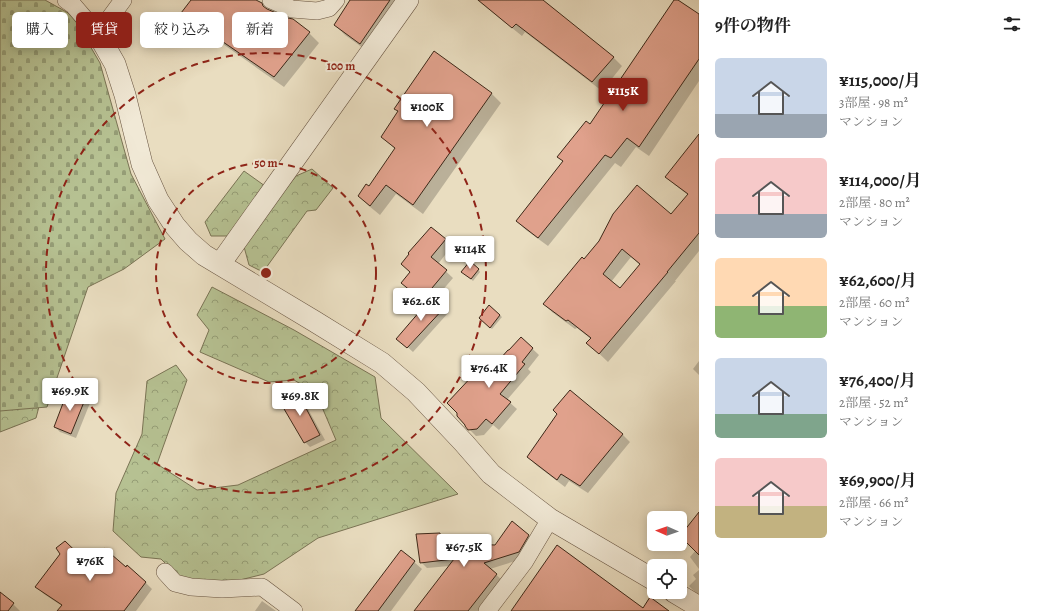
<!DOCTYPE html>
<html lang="ja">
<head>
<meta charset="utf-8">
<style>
  body { margin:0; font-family:Alegreya,"Noto Serif JP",serif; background:#f2f2f2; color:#222; height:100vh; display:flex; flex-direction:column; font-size:15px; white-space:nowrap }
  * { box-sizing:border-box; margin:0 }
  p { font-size:13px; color:#767676 }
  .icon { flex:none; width:22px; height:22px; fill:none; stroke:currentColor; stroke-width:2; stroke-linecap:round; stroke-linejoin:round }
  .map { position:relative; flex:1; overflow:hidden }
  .panel { display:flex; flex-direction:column; background:#fff; width:340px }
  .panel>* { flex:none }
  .guide { position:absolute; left:12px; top:12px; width:380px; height:36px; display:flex; gap:8px }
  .needle { width:26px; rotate:272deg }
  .tools { position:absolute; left:647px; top:511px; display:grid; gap:8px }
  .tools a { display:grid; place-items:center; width:40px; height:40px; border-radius:6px; background:#fff; box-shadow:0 2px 10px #0003; font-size:20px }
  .price { position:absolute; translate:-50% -34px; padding:0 9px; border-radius:4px; background:#fff; color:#222; font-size:13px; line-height:26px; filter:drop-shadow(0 1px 2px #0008) }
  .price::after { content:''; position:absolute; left:50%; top:24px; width:12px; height:9px; margin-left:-6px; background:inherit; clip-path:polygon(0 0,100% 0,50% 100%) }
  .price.selected { background:#8f2418; color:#fff }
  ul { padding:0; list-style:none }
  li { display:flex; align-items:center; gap:12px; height:100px; padding:0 16px }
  li span { display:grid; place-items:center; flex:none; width:112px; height:80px; border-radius:6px; color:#555 }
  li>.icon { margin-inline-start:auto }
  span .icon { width:48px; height:48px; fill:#fffc; stroke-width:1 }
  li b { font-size:17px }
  h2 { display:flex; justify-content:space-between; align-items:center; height:48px; padding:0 16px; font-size:17px }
  .pill { padding:0 14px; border-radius:6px; background:#fff; box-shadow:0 2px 10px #0003; font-size:14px; line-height:36px }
  .pill.selected { background:#8f2418; color:#fff }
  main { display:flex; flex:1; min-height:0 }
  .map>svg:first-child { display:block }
</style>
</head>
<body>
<main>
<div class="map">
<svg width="699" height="611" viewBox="0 0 699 611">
  <defs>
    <pattern id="forest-crowns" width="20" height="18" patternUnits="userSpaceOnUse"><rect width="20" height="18" fill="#b6c192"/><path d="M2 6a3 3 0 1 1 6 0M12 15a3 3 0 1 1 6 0" fill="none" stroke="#959d76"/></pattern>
    <pattern id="cemetery-stones" width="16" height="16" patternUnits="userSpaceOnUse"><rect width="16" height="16" fill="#b6c192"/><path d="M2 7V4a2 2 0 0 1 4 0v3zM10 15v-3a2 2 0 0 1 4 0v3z" fill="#959d76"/></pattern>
  </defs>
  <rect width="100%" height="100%" fill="#e9ddc0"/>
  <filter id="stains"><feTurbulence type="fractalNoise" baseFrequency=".005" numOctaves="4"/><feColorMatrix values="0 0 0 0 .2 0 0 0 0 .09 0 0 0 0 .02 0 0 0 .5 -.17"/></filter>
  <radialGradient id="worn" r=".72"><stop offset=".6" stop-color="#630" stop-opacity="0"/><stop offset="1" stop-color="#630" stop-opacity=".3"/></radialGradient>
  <g fill="url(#forest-crowns)" stroke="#7a7455">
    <path d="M312,169l21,19 -17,22 -9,1 -44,61 -14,-7 -6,-22 53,-67z"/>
    <path d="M244,171l21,15 -32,50h-22l-6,-14z"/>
    <path d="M212,287l82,43 81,47 6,41 77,76 -140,44 -54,36 -32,8 -51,-3 -20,-20 -20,-2 -28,-26 3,-38 26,-59 5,-53 29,-16 11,15 -30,84 40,26 41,-5 98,-45 -20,-47 -22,-13 -25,2 -69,-30 9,-22 -12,-15z"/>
    <path d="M57,338l-21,80 -36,14v-57z"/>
  </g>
  <path fill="url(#cemetery-stones)" stroke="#7a7455" d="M0,0h45l27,15 28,48 31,111 34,65 -41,30 -36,18 -41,120 -47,4z"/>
  <g fill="#0003" fill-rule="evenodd">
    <path d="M192,0h62l7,4 7,7 41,22 10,10 -35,44 -91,-64 -10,-10z"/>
    <path d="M351,0h56l-37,53 -25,-18 -10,-10z"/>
    <path d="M477,0h64l72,57 9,9 -20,25 -77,-59 -3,4z"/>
    <path d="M675,0l24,15v66l-50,75 -13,-9 -15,20 -6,-4 -67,83 -22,-16 -9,-9 47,-59 -6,-6 32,-31z"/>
    <path d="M491,93l10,10 -78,111 -27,-20 -16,21 -11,-9 -10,-10 10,-8 26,-39 -13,-12 17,-25 -3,-3z"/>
    <path d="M699,135v116l-24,30h1l-68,81 -20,-19 3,-4 -14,-11 -2,1 -23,-17 -8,-8 40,-44 87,-45 17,-20 -13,-10 -8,-8zM631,257l9,8 -20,24 -9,-7z"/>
    <path d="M445,239l7,7 -14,18 15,14 -18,21 14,13 -36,40 -10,-9 24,-39 -18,-14 -7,-7z"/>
    <path d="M478,269l2,3 -7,9 -8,-7z"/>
    <path d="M490,307l12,10 -10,12 -10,-8z"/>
    <path d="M521,338l18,17 -11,14 3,3 -24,28 10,9 -18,21 -6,-5 -9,10 -8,1 -10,-10 16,-46z"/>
    <path d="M699,361v14l-6,-6z"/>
    <path d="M570,391l53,44 7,7 -42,51 -19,-12 -4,6 -29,-22 -8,-8 30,-42z"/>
    <path d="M297,393l5,5 23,42 -15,7 -5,-5z"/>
    <path d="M85,398l5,5 -14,35 -16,-6 -5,-5z"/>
    <path d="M699,513v56l-9,-12 6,-7z"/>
    <path d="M439,534l7,6v4l50,2 32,-10 6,6 -9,16 -35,11 13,12 -25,30h-63l35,-45 -23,2 -6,-6z"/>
    <path d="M414,562l8,7 -31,42h-34z"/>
    <path d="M91,567l54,15 7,7 -16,22h-78l4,-5 -18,-12 -7,-7z"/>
    <path d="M699,570v26l-10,-10 7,-7 -3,-4z"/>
    <path d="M0,593l13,11 7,7h-20z"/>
    <path d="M262,601l14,10h-21z"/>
  </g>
  <g fill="#e0a18c" stroke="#3d2818" fill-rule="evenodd">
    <path d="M191,0h65l6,3 1,3 4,3 21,9 5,1 17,13 -36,45 -93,-64z"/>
    <path d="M350,0h40l-30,44 -26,-19z"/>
    <path d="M478,0h65l71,57 -22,25 -76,-58 -4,4z"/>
    <path d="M674,0h4l21,14v45l-60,88 -12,-9 -16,20 -6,-3 -67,83 -22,-17 47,-60 -6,-4 29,-36 4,3z"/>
    <path d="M434,51l58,42 -79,112 -27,-20 -16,21 -12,-10 8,-12 3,2 26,-38 -14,-11 17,-26 -4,-2z"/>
    <path d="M699,134v99l-32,39h1l-69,82 -13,-11 5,-5 -23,-18 -2,1 -23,-17 39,-47 2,2 15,-18 14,-27 24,-29 34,29 17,-20 -23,-17zM622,249l18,15 -20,24 -17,-14z"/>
    <path d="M431,227l15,12 -15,18 16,13 -25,30 -21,-17 9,-11 -9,-8 8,-10 -1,-1z"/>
    <path d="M470,261l9,8 -8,10 -10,-7z"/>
    <path d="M433,296l12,11 -38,41 -11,-9z"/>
    <path d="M489,305l11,10 -10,13 -11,-10z"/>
    <path d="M521,337l12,11 -11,14 3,2 -25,30 11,8 -19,22 -6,-5 -9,10 -9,1 -3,-4v-1l-8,-9v-3l-10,-10 28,-30 7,6 26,-29h1z"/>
    <path d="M68,390l18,7 -15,37 -17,-7z"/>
    <path d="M570,390l53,44 -43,52 -19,-12 -4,6 -30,-23 30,-43 -4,-4z"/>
    <path d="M297,391l23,44 -16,8 -24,-41z"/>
    <path d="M699,512v43l-19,-19z"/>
    <path d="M512,521l17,14 -10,17 -35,11 13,11 -29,37h-54l40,-52 -34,4 -4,-29 24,-1 1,10 54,2z"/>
    <path d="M65,541l26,25 13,-18 22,19 1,-2 19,17 -22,29h-67l5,-6 -27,-18 25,-33 -4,-6z"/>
    <path d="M557,545l86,63 7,-11 19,14h-158z"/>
    <path d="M401,550l14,11 -37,50h-23z"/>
    <path d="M0,592l14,11 -6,8h-8z"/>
  </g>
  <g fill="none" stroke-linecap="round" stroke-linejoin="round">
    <defs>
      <g id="minor">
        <path d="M66,0l7,5 25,29 25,-34"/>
        <path d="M271,0l21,9 25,2 12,-3 7,-8"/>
        <path d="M165,572l10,11 16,4 31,2 40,-2 32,24"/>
        <path d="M487,611l38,-50 25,-42"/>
      </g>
      <g id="tertiary">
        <path d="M98,34l17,30 10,31 17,69 16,36 17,26 13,15 16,14 110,66 68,42 34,29 48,51 27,31 59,45 104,61"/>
        <path d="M220,264l188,-264"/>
        <path d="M674,592l25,15"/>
      </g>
    </defs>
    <use href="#minor" stroke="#685542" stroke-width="18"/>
    <use href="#tertiary" stroke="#685542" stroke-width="22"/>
    <use href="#minor" stroke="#f1e9d6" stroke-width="17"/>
    <use href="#tertiary" stroke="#f1e9d6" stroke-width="21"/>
  </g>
  <g fill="none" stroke="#8f2418" stroke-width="2" stroke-dasharray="7 5">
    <circle cx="266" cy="273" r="110"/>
    <circle cx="266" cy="273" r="220"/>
  </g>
  <circle cx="266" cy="273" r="6" fill="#8f2418" stroke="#f1e9d6" stroke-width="2"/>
  <g font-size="12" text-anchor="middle" font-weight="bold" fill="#8f2418" stroke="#f1e9d6" stroke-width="4" stroke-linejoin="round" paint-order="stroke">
    <text x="341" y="70">100 m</text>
    <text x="266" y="167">50 m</text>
  </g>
  <rect width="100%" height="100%" filter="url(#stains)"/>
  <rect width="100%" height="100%" fill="url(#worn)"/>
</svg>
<div class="tools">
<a><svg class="needle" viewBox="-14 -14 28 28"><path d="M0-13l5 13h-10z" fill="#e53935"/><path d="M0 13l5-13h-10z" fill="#767676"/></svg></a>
<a><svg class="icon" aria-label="locate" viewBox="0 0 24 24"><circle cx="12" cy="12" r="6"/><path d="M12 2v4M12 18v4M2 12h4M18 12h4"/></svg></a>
</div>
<b class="price selected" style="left:623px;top:112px">¥115K</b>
<b class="price" style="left:427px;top:128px">¥100K</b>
<b class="price" style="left:470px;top:270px">¥114K</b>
<b class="price" style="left:421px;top:322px">¥62.6K</b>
<b class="price" style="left:489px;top:389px">¥76.4K</b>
<b class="price" style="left:70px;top:412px">¥69.9K</b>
<b class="price" style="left:300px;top:417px">¥69.8K</b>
<b class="price" style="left:464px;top:568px">¥67.5K</b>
<b class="price" style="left:90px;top:582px">¥76K</b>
<div class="guide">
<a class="pill">購入</a>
<a class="pill selected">賃貸</a>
<a class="pill">絞り込み</a>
<a class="pill">新着</a>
</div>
</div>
<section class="panel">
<h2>9件の物件<svg class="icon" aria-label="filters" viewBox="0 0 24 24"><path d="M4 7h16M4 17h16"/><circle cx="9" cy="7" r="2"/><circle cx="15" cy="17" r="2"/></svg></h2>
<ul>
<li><span style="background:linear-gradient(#c9d6e8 70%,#9aa5b1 0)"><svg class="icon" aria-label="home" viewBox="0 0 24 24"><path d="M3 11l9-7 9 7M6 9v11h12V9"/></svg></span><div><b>¥115,000/月</b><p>3部屋 · 98 m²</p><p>マンション</p></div></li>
<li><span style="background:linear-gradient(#f6c9c9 70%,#9aa5b1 0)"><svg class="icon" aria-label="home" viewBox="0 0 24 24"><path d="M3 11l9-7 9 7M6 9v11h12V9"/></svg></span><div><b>¥114,000/月</b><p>2部屋 · 80 m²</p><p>マンション</p></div></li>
<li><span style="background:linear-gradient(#ffd9b3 60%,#8fb573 0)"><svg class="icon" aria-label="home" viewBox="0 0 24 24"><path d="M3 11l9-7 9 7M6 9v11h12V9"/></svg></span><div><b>¥62,600/月</b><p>2部屋 · 60 m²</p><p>マンション</p></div></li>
<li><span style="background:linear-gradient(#c9d6e8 70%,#7fa58c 0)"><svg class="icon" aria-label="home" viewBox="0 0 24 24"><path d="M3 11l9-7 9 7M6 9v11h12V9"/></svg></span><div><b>¥76,400/月</b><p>2部屋 · 52 m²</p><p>マンション</p></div></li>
<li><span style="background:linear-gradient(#f6c9c9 60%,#c2b280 0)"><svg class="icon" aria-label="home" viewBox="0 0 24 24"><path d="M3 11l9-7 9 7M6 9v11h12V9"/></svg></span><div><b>¥69,900/月</b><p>2部屋 · 66 m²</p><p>マンション</p></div></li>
</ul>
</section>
</main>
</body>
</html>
